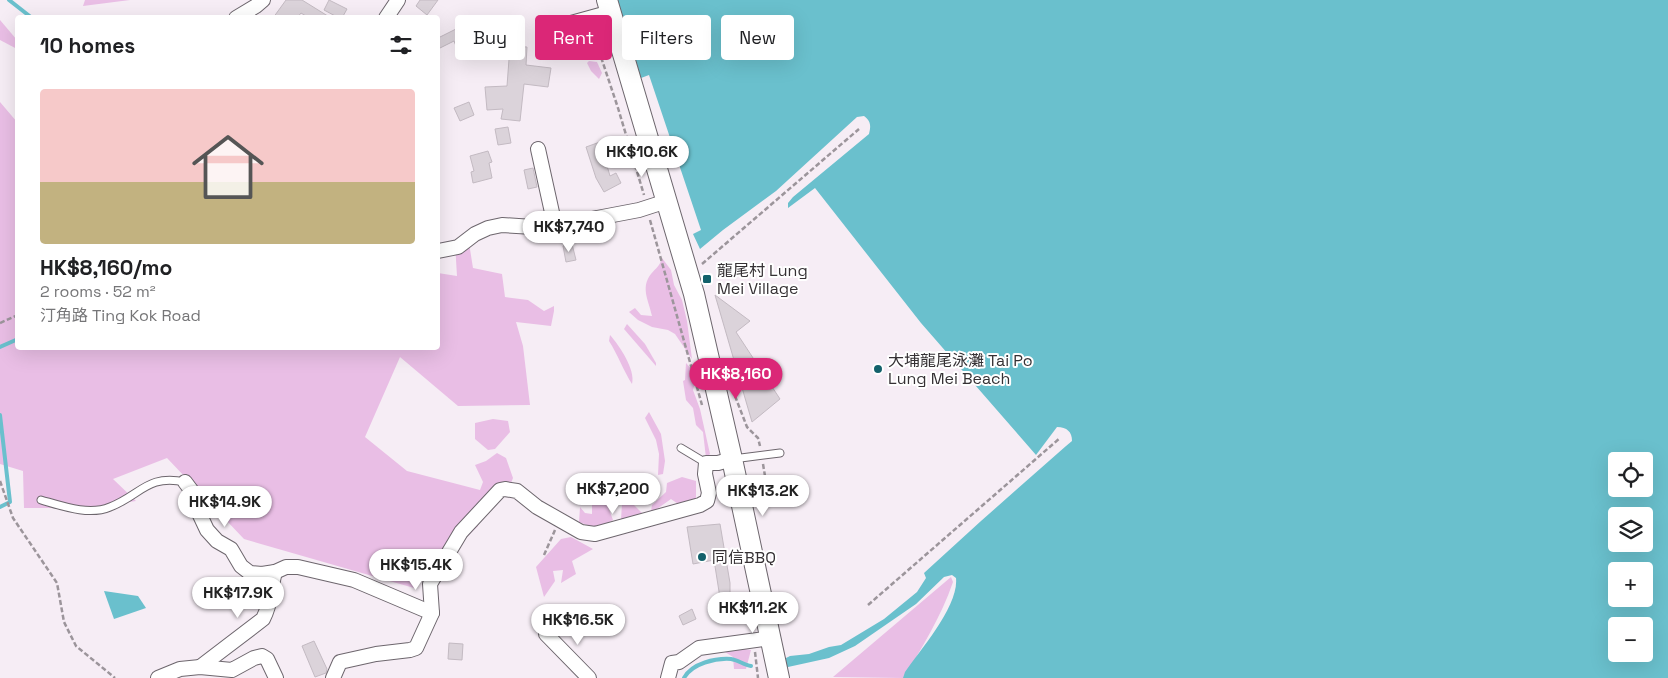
<!DOCTYPE html>
<html lang="en">
<head>
<meta charset="utf-8">
<style>
  body { margin:0; font-family:"Space Grotesk","Noto Sans TC",sans-serif; background:#f6f6f6; color:#202124; height:100vh; display:flex; flex-direction:column; font-size:19px; white-space:nowrap }
  * { box-sizing:border-box; margin:0 }
  p { font-size:16px; color:#757577 }
  .icon { flex:none; width:28px; height:28px; fill:none; stroke:currentColor; stroke-width:2; stroke-linecap:round; stroke-linejoin:round }
  .map { position:relative; flex:1; overflow:hidden }
  .details { position:absolute; left:15px; top:15px; width:425px; height:335px; display:flex; flex-direction:column; background:#fff; border-radius:5px; box-shadow:0 5px 20px #0002 }
  .details>* { flex:none }
  .banner { position:absolute; left:455px; top:15px; width:475px; height:45px; display:flex; gap:10px }
  .fabs { position:absolute; left:1608px; top:452px; display:grid; gap:10px }
  .fabs a { display:grid; place-items:center; width:45px; height:45px; border-radius:5px; background:#fff; box-shadow:0 5px 20px #0002; font-size:25px }
  .price { position:absolute; translate:-50% -42px; padding:0 11px; border-radius:18px; background:#fff; color:#222; font-size:16px; line-height:32px; filter:drop-shadow(0 1px 2px #0008) }
  .price::after { content:''; position:absolute; left:50%; top:30px; width:15px; height:11px; margin-left:-8px; background:inherit; clip-path:polygon(0 0,100% 0,50% 100%) }
  .price.active { background:#db2777; color:#fff }
  ul { padding:0; list-style:none }
  li { display:grid; align-content:center; gap:10px; height:265px; padding:0 25px }
  li span { display:grid; place-items:center; height:155px; border-radius:5px; color:#555 }
  li>.icon { margin-inline-start:auto }
  span .icon { width:90px; height:90px; fill:#fffc; stroke-width:1 }
  li b { font-size:21px }
  h2 { display:flex; justify-content:space-between; align-items:center; height:60px; padding:0 25px; font-size:21px }
  .chip { padding:0 18px; border-radius:5px; background:#fff; box-shadow:0 5px 20px #0002; font-size:18px; line-height:45px }
  .chip.active { background:#db2777; color:#fff }
  .map>svg:first-child { display:block }
</style>
</head>
<body>
<div class="map">
<svg width="1668" height="678" viewBox="0 0 1668 678">
  <rect width="100%" height="100%" fill="#f6edf5"/>
  <g fill="#e9bee5">
    <path d="M85,0h45l-47,6z"/>
    <path d="M0,20l17,20v9l-17,-9z"/>
    <path d="M585,24l8,2 1,26 -4,1 -8,-8 -5,-11 7,-3z"/>
    <path d="M589,61l8,1 5,11 -3,6 -8,-8 -4,-8z"/>
    <path d="M0,102l17,20 1,226h420v-75l19,3 -2,-33h14l4,25 29,6 3,23 23,3 16,11 10,-5v5l-3,15 -35,-4 7,24 7,59 -72,1 -58,-49 -35,80 42,34 73,19 3,-8 -8,-17 11,-4 11,-8 9,5 7,20 -6,16 -6,-11 -5,18 -17,-1 -1,26 -64,62 -170,-49 -77,-81 -54,21 23,22 -50,7h-62l-1,-37 -23,-7z"/>
    <path d="M662,258l9,12 3,15 8,15 5,21 5,38 -17,-25 -7,-4 -16,-3 -14,-7 -9,-8 6,-4 6,7 11,1c-3,-15 -12,-28 -1,-42 5,-6 9,-8 11,-16z"/>
    <path d="M627,324l18,20 11,19v3l-32,-37z"/>
    <path d="M610,335c9,10 26,35 22,49 -9,-14 -14,-29 -23,-43z"/>
    <path d="M686,363l11,12 -4,15 7,19 10,45 -4,4 -3,-26 -7,-7 -3,-17 -7,-8 -3,-19 2,-1z"/>
    <path d="M649,412l12,22 4,27 -2,13 -5,1 1,-21 -3,-14 -11,-22z"/>
    <path d="M493,419l15,2 2,11 -15,17 -7,1 -13,-11v-16z"/>
    <path d="M639,474l3,11 -10,-2 1,21 10,10 -22,6 2,-34 -15,4 -2,11 7,19 -16,9 -18,-7 1,-15 5,6 7,1v-10l-7,-9 14,-2 3,-10z"/>
    <path d="M682,477l14,4v22l-12,5 -13,-9 -17,12h-3l1,-6 14,-13 1,-9z"/>
    <path d="M571,537l22,12 -21,12 4,13 -15,9 2,-13 -10,1 2,10 -11,16 -8,-30 25,-28z"/>
    <path d="M951,577l2,5c-12,35 -31,65 -49,96l-71,-1z"/>
    <path d="M732,647l19,3 -5,19h-12l-1,-12 -8,-5z"/>
  </g>
  <g fill="#6ac0cd" fill-rule="evenodd">
    <path d="M617,0h1051v678h-765l2,-6c15,-22 54,-66 51,-94l-4,-3 -8,2 -28,27 -61,42 -26,12 -41,9 -3,-1 -1,-7 6,-3 19,-2 20,-7 12,-2 43,-26 33,-27 9,-14 -2,-5 57,-52 85,-75 6,-5c0,-9 -5,-14 -15,-14l-21,28 -115,-132 -106,-135 -27,20v-5l5,-6 76,-63c2,-8 2,-13 -5,-18l-7,1 -81,74 -53,39 -23,19 -7,-15 8,-4 -52,-155 -8,3zM1616,461h28v28h-28zM1616,516h28v28h-28zM1616,571h28v28h-28zM1616,626h28v28h-28z"/>
    <path d="M104,591l34,5 8,12 -32,11z"/>
  </g>
  <g fill="none" stroke-linecap="round" stroke-linejoin="round">
    <g stroke="#6ac0cd" stroke-width="4">
      <path d="M9,0l23,18"/>
      <path d="M0,347l18,-8"/>
      <path d="M0,415l10,87 -10,5"/>
      <path d="M684,678c8,-15 32,-20 47,-19 7,1 13,6 20,7"/>
    </g>
  </g>
  <g fill="#dbd3da" stroke="#c3bac2">
    <path d="M286,0h16l29,18h-22l-8,-5 -4,5h-24z"/>
    <path d="M329,0l18,9 -5,9h-3l-15,-8z"/>
    <path d="M420,0h18l-11,15 -11,-9z"/>
    <path d="M462,26l7,15 -13,5 -2,-5 -16,8v-11z"/>
    <path d="M510,46l17,1 -1,18 25,3 -3,19 -24,-3 -4,37 -19,-2 2,-10 -16,1 -2,-23 22,-1z"/>
    <path d="M469,102l5,13 -14,6 -6,-13z"/>
    <path d="M508,127l3,16 -13,2 -3,-16z"/>
    <path d="M600,142l10,34 6,-3 5,10 -17,9 -8,-14 -10,-31z"/>
    <path d="M488,151l4,11 -3,1 3,15 -19,5 -2,-11 3,-1 -4,-15z"/>
    <path d="M533,168l4,19 -9,2 -4,-19z"/>
    <path d="M572,244l4,16 -10,2 -3,-16z"/>
    <path d="M715,295l35,26 -14,11 44,67 -28,23z"/>
    <path d="M720,524l10,59v19l-9,2 -7,-44 -21,4 -6,-37z"/>
    <path d="M692,609l4,10 -13,6 -4,-9z"/>
    <path d="M314,641l13,28 -1,4 -11,4 -13,-31z"/>
    <path d="M449,643l14,1 -1,16 -14,-1z"/>
  </g>
  <g fill="none" stroke-linecap="round" stroke-linejoin="round">
    <defs>
      <g id="lane">
        <path d="M681,448l25,15"/>
        <path d="M733,459l47,-6"/>
        <path d="M41,500c21,6 48,16 69,7 31,-12 37,-33 75,-25"/>
      </g>
      <g id="street">
        <path d="M236,18l20,-12 7,-6"/>
        <path d="M386,18l12,-18"/>
        <path d="M571,23l40,-11"/>
        <path d="M538,149l17,77"/>
        <path d="M438,251l20,-4 17,-13 13,-6 14,-3 31,2 22,-1 84,-16 28,-9"/>
        <path d="M185,482l9,12 5,19 8,17 10,11 14,8 10,17 9,7 12,1 13,-2 11,-5h12l56,13 78,33"/>
        <path d="M546,634l43,44"/>
        <path d="M200,667l63,-48c9,-17 7,-30 12,-47"/>
        <path d="M158,678l22,-9 20,-2 32,3 22,-12 8,-2 5,3 9,19"/>
        <path d="M333,678l7,-16 36,-8 34,-4 6,-2 16,-35 -2,-29 31,-52 39,-42 5,-1 12,2 20,16 44,25 14,2 105,-29 7,-4 2,-8 -4,-19 1,-11h12l14,-4"/>
        <path d="M668,678l4,-15 7,-1 20,-14 72,-10"/>
      </g>
      <path id="secondary" d="M607,0l87,294 38,165 47,219"/>
    </defs>
    <use href="#lane" stroke="#6d666d" stroke-width="9"/>
    <use href="#street" stroke="#6d666d" stroke-width="16"/>
    <use href="#secondary" stroke="#6d666d" stroke-width="22"/>
    <g stroke="#9c959b" stroke-width="2.5" stroke-dasharray="5 2.5" stroke-linecap="butt">
      <path d="M595,28l4,23 19,57 26,87"/>
      <path d="M650,220l52,185"/>
      <path d="M702,264l157,-135"/>
      <path d="M0,323l18,-8"/>
      <path d="M735,396l12,31 11,11 2,8"/>
      <path d="M763,464l3,18"/>
      <path d="M0,481l13,37 44,65 7,39 12,24 39,32"/>
      <path d="M544,555l11,-25"/>
      <path d="M868,605l192,-167"/>
      <path d="M755,652l3,26"/>
    </g>
    <use href="#lane" stroke="#fff" stroke-width="7"/>
    <use href="#street" stroke="#fff" stroke-width="14"/>
    <use href="#secondary" stroke="#fff" stroke-width="20"/>
  </g>
  <g fill="#13616b" stroke="#fff" stroke-width="2">
    <rect x="702" y="274" width="10" height="10" rx="2.5"/>
    <circle cx="878" cy="369" r="5"/>
    <circle cx="702" cy="557" r="5"/>
  </g>
  <g text-anchor="middle" dominant-baseline="central" stroke-width="4" stroke-linejoin="round" paint-order="stroke">
    <g font-size="16" fill="#353134" stroke="#fff" text-anchor="start">
      <text x="717" y="270">龍尾村 Lung<tspan x="717" dy="18">Mei Village</tspan></text>
      <text x="888" y="360">大埔龍尾泳灘 Tai Po<tspan x="888" dy="18">Lung Mei Beach</tspan></text>
      <text x="712" y="557">同信BBQ</text>
    </g>
  </g>
</svg>
<div class="fabs">
<a><svg class="icon" aria-label="locate" viewBox="0 0 24 24"><circle cx="12" cy="12" r="6"/><path d="M12 2v4M12 18v4M2 12h4M18 12h4"/></svg></a>
<a><svg class="icon" aria-label="layers" viewBox="0 0 24 24"><path d="M12 4l9 5-9 5-9-5zM3 14l9 5 9-5"/></svg></a>
<a>+</a>
<a>−</a>
</div>
<b class="price" style="left:642px;top:178px">HK$10.6K</b>
<b class="price" style="left:569px;top:253px">HK$7,740</b>
<b class="price active" style="left:736px;top:400px">HK$8,160</b>
<b class="price" style="left:613px;top:515px">HK$7,200</b>
<b class="price" style="left:763px;top:517px">HK$13.2K</b>
<b class="price" style="left:225px;top:528px">HK$14.9K</b>
<b class="price" style="left:416px;top:591px">HK$15.4K</b>
<b class="price" style="left:238px;top:619px">HK$17.9K</b>
<b class="price" style="left:753px;top:634px">HK$11.2K</b>
<b class="price" style="left:578px;top:646px">HK$16.5K</b>
<div class="banner">
<a class="chip">Buy</a>
<a class="chip active">Rent</a>
<a class="chip">Filters</a>
<a class="chip">New</a>
</div>
<section class="details">
<h2>10 homes<svg class="icon" aria-label="filters" viewBox="0 0 24 24"><path d="M4 7h16M4 17h16"/><circle cx="9" cy="7" r="2"/><circle cx="15" cy="17" r="2"/></svg></h2>
<ul>
<li><span style="background:linear-gradient(#f6c9c9 60%,#c2b280 0)"><svg class="icon" aria-label="home" viewBox="0 0 24 24"><path d="M3 11l9-7 9 7M6 9v11h12V9"/></svg></span><div><b>HK$8,160/mo</b><p>2 rooms · 52 m²</p><p>汀角路 Ting Kok Road</p></div></li>
</ul>
</section>
</div>
</body>
</html>
